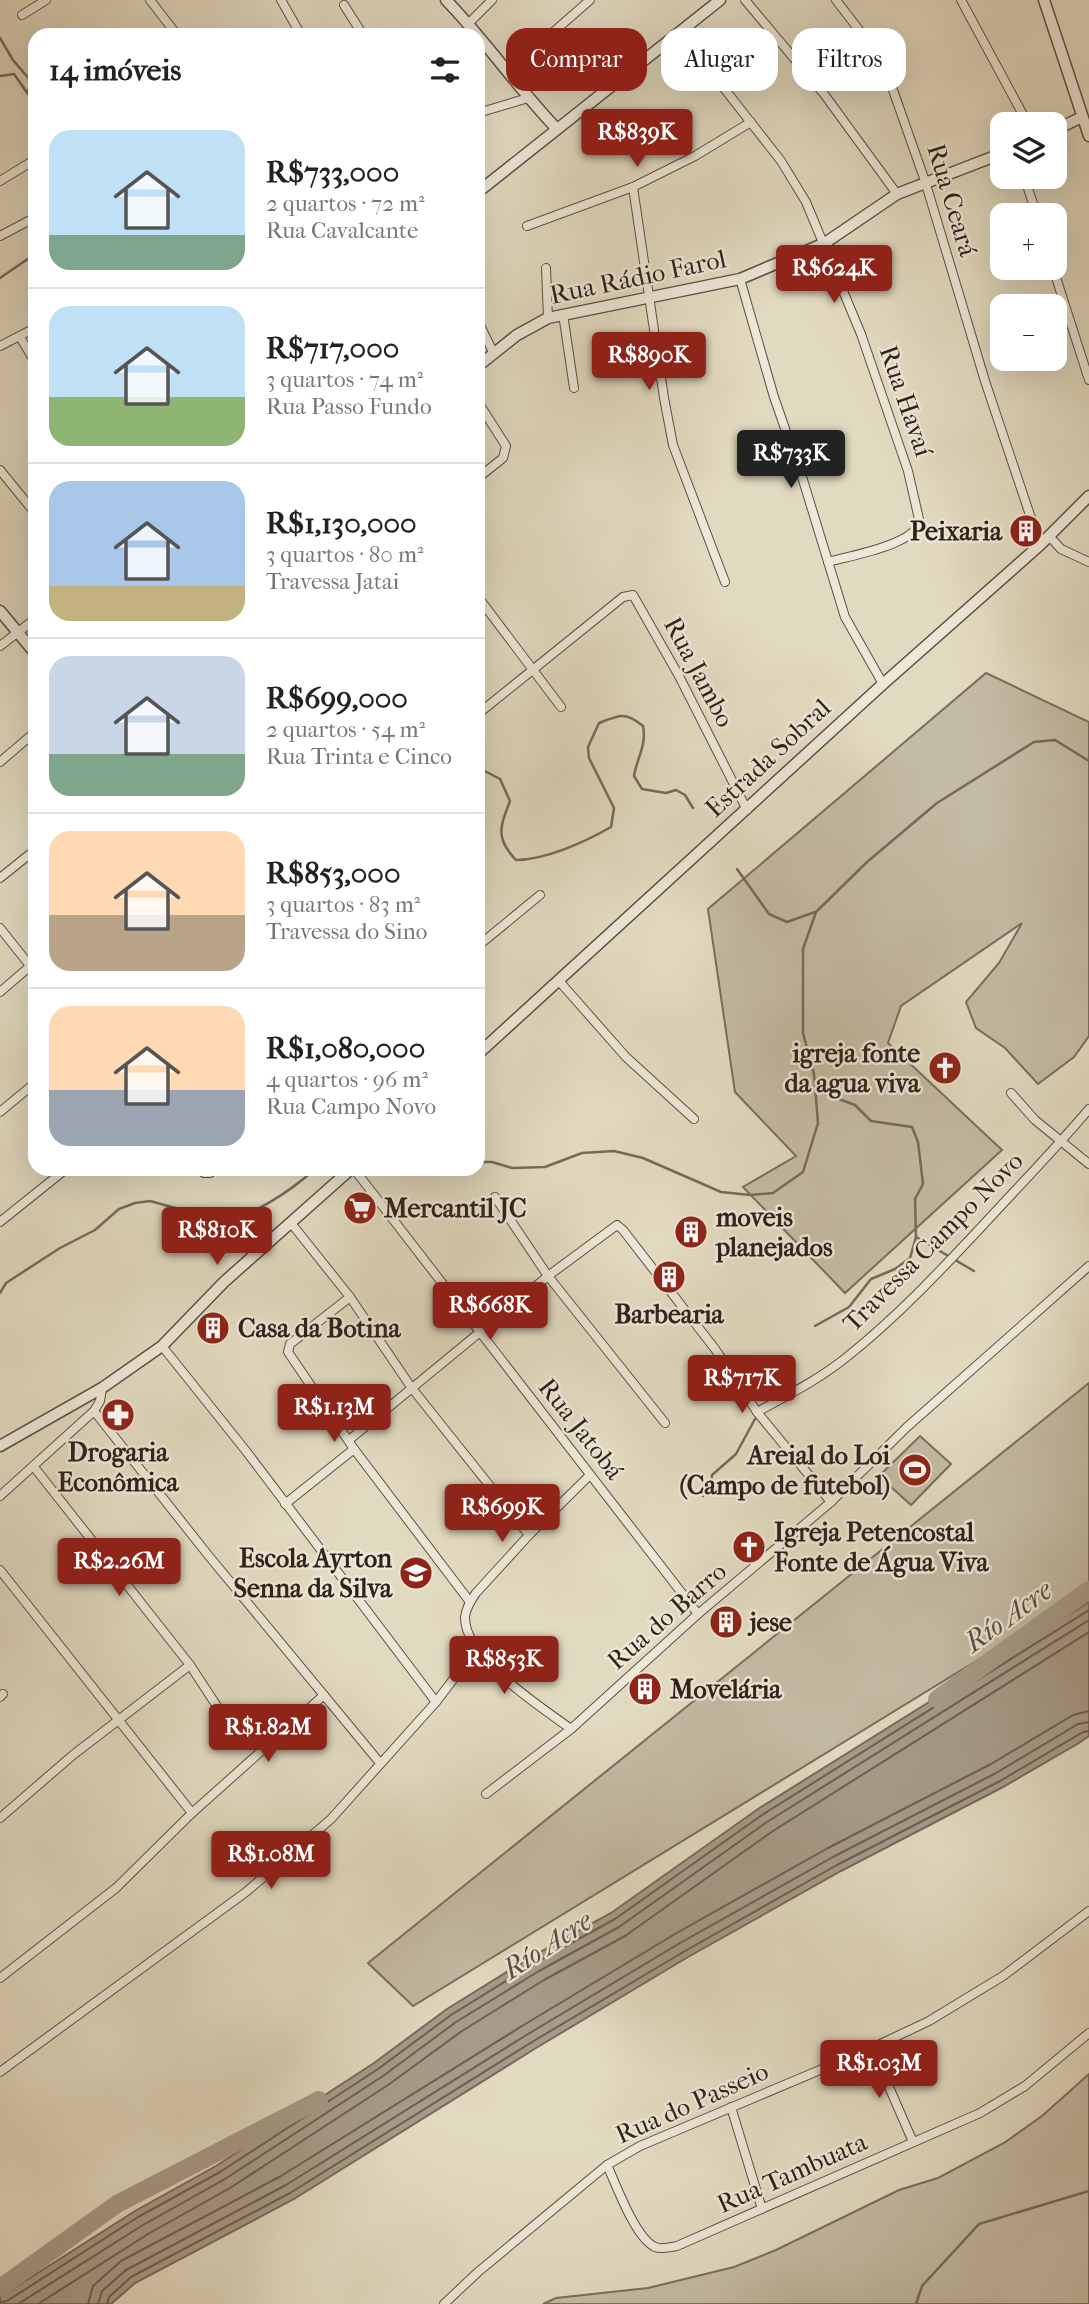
<!DOCTYPE html>
<html lang="pt">
<head>
<meta charset="utf-8">
<style>
  body { margin:0; font-family:"IM FELL French Canon",serif; background:#f6f6f6; color:#222; height:100vh; display:flex; flex-direction:column; font-size:26px; white-space:nowrap }
  * { box-sizing:border-box; margin:0 }
  p { font-size:23px; color:#767676 }
  .icon { flex:none; width:38px; height:38px; fill:none; stroke:currentColor; stroke-width:2; stroke-linecap:round; stroke-linejoin:round }
  .map { position:relative; flex:1; overflow:hidden }
  .panel { position:absolute; left:28px; top:28px; width:457px; height:1148px; display:flex; flex-direction:column; background:#fff; border-radius:21px; box-shadow:0 7px 28px #0002 }
  .panel>* { flex:none }
  .banner { position:absolute; left:506px; top:28px; width:478px; height:63px; display:flex; gap:14px }
  .tools { position:absolute; left:990px; top:112px; display:grid; gap:14px }
  .tools a { display:grid; place-items:center; width:77px; height:77px; border-radius:14px; background:#fff; box-shadow:0 7px 28px #0002; font-size:35px }
  .price { position:absolute; translate:-50% -60px; padding:0 16px; border-radius:7px; background:#8f2418; color:#fff; font-size:23px; line-height:46px; filter:drop-shadow(0 2px 4px #0008) }
  .price::after { content:''; position:absolute; left:50%; top:42px; width:21px; height:16px; margin-left:-10px; background:inherit; clip-path:polygon(0 0,100% 0,50% 100%) }
  .price.on { background:#222; color:#fff }
  ul { padding:0; list-style:none }
  li { display:flex; align-items:center; gap:21px; height:175px; padding:0 21px }
  li+li { border-top:2px solid #e0e0e0 }
  li span { display:grid; place-items:center; flex:none; width:196px; height:140px; border-radius:21px; color:#555 }
  li>.icon { margin-inline-start:auto }
  span .icon { width:84px; height:84px; fill:#fffc; stroke-width:1 }
  li b { font-size:30px }
  h2 { display:flex; justify-content:space-between; align-items:center; height:84px; padding:0 21px; font-size:30px }
  .tag { padding:0 24px; border-radius:21px; background:#fff; box-shadow:0 7px 28px #0002; font-size:24px; line-height:63px }
  .tag.on { background:#8f2418; color:#fff }
  .map>svg:first-child { display:block }
</style>
</head>
<body>
<div class="map">
<svg width="1089" height="2304" viewBox="0 0 1089 2304">
  <rect width="100%" height="100%" fill="#e2dac0"/>
  <filter id="stains"><feTurbulence type="fractalNoise" baseFrequency=".00286" numOctaves="4"/><feColorMatrix values="0 0 0 0 .2 0 0 0 0 .09 0 0 0 0 .02 0 0 0 .5 -.17"/></filter>
  <radialGradient id="worn" r=".72"><stop offset=".6" stop-color="#630" stop-opacity="0"/><stop offset="1" stop-color="#630" stop-opacity=".3"/></radialGradient>
  <g fill="#c4bba4" stroke="#7a6e60" stroke-width="2">
    <path d="M986,673l103,49v314l-15,21 -36,27 -33,-36 -29,-20 -10,-26 33,-39 23,-40 -121,83 -13,37 114,107 -157,143 -102,-106 53,-31 -61,-64 -27,-183z"/>
    <path d="M1089,1383v201l-23,22 -653,400 -45,-43z"/>
    <path d="M920,1436l31,28 -40,41 -32,-29z"/>
    <path d="M1089,2074v230h-546l13,-6 92,-10 86,-21 42,-17 123,-60 39,-12 66,-35 38,-27z"/>
  </g>
  <path fill="#a69b88" stroke="#776a5c" stroke-width="2" d="M1089,1602v134l-10,7 -76,44 -162,84 -153,86 -152,91 -242,151 -159,84 -24,21h-111v-7l135,-86 81,-45 158,-103 73,-54 84,-52 80,-44 147,-104z"/>
  <g fill="none" stroke-linecap="round" stroke-linejoin="round">
    <g stroke="#6c5e52" stroke-width="2">
      <path d="M0,2302l7,-1 131,-84 82,-45 158,-103 73,-54 84,-52 80,-44 147,-104 327,-205"/>
      <path d="M18,2304l125,-79 82,-46 158,-103 73,-54 83,-51 80,-44 148,-105 322,-202"/>
      <path d="M38,2304l110,-70 82,-46 158,-103 74,-54 82,-51 81,-44 148,-105 316,-199"/>
      <path d="M88,2304l5,-18 28,-25 160,-85 241,-150 153,-92 153,-86 163,-84 82,-49 16,-4"/>
      <path d="M98,2304l4,-13 24,-21 160,-85 242,-151 152,-91 153,-86 163,-84 82,-49 11,-2"/>
      <path d="M107,2304l2,-7 22,-20 159,-84 242,-151 153,-91 152,-86 163,-84 83,-49 6,-1"/>
    </g>
    <g stroke="#776a5c" stroke-width="2.5">
      <path d="M0,38l13,22 17,20 -2,14 7,5"/>
      <path d="M0,76l14,-2 14,20"/>
      <path d="M0,278l35,-24"/>
      <path d="M478,770l3,-1 19,10 10,22c-10,26 -15,37 6,59 29,0 69,-18 95,-33l3,-19 -25,-50 -1,-11 11,-24c20,-8 26,-12 44,3 4,18 -6,32 -9,50l8,13 24,4 10,-3 9,5 8,13"/>
      <path d="M737,869l32,45 18,8 28,-10"/>
      <path d="M478,1162h14l20,6 33,-1 37,-14 32,-2 29,7 78,34 29,3 23,-2 30,-21 15,-49 -4,-49 -11,-41v-84l13,-37 51,-50 70,-59 97,-61 21,-2 34,21"/>
      <path d="M389,1169l13,3 25,-3"/>
      <path d="M916,1237l58,34"/>
      <path d="M0,1293l6,-10 54,-35 35,-18 24,-21 16,-6 15,-2 68,19c29,2 76,-32 97,-51"/>
      <path d="M815,1326l34,-19 22,-28 24,-10 15,-11 6,-21 -1,-38 8,-15 -5,-42 -6,-15 -41,-6 -16,-16 -38,-14"/>
      <path d="M703,1496l8,-12 1,-9 24,-21 19,-35"/>
      <path d="M916,2304l6,-18 57,-62 110,-33"/>
    </g>
    <g stroke="#a69b88" stroke-width="18">
      <path d="M937,1699l152,-109"/>
      <path d="M0,2288l117,-84 202,-104"/>
    </g>
    <defs>
      <g id="minor">
        <path d="M150,0l27,35"/>
        <path d="M281,0l20,35"/>
        <path d="M745,0l79,94 73,100"/>
        <path d="M836,0l40,52 11,21 38,108 60,200 55,164"/>
        <path d="M961,0l67,124"/>
        <path d="M344,5l19,30"/>
        <path d="M22,15l24,-15"/>
        <path d="M469,23l23,-23"/>
        <path d="M680,32l101,129 25,41 55,132 47,137 11,48c2,25 -70,37 -91,43"/>
        <path d="M550,35l40,-35"/>
        <path d="M478,113l50,-15"/>
        <path d="M1024,177l13,38"/>
        <path d="M0,181l31,-19"/>
        <path d="M633,187l31,211 9,47 52,137"/>
        <path d="M527,226l106,-39 62,-31 56,-34"/>
        <path d="M0,236l34,-18"/>
        <path d="M546,268l2,50"/>
        <path d="M1053,268l36,112"/>
        <path d="M740,279l34,118 29,83 42,137 38,67"/>
        <path d="M563,314l11,74"/>
        <path d="M478,321l15,31"/>
        <path d="M20,337l15,25"/>
        <path d="M0,346l35,-18"/>
        <path d="M478,402l28,44 -3,12 -25,20"/>
        <path d="M0,470l35,43"/>
        <path d="M1049,536l12,13 28,13"/>
        <path d="M478,597l83,110"/>
        <path d="M0,646l35,-27"/>
        <path d="M478,714l145,-117 10,-2 46,81 68,134"/>
        <path d="M0,762l35,-30"/>
        <path d="M0,878l35,-28"/>
        <path d="M0,928l35,44"/>
        <path d="M478,946l62,-51"/>
        <path d="M559,981l67,76 68,62"/>
        <path d="M0,992l35,-30"/>
        <path d="M1011,1093l24,27 54,44"/>
        <path d="M0,1112l35,-29"/>
        <path d="M198,1169l6,4h6l5,-4"/>
        <path d="M354,1169l344,445"/>
        <path d="M495,1197l53,79 117,147"/>
        <path d="M0,1222l66,-53"/>
        <path d="M291,1223l59,74 61,90 118,148"/>
        <path d="M350,1297l-60,47 -2,8 66,97 116,153"/>
        <path d="M162,1346l84,105 190,251"/>
        <path d="M94,1411l114,144 172,208"/>
        <path d="M757,1412c31,-17 63,-33 91,-56 50,-40 93,-86 137,-133 35,-38 71,-75 104,-114"/>
        <path d="M349,1440l199,-164 69,-51 6,5 92,119 42,63 74,90"/>
        <path d="M34,1467l156,198 34,52"/>
        <path d="M0,1496l94,-85 6,-10 2,-13"/>
        <path d="M285,1504l69,-55"/>
        <path d="M0,1570l192,243"/>
        <path d="M0,1697l3,-3"/>
        <path d="M571,1729c-30,-22 -107,-71 -106,-112 1,-9 6,-17 11,-24l53,-58 61,-60"/>
        <path d="M486,1794l85,-65 127,-115 133,-112 76,-75 182,-161"/>
        <path d="M0,1818l73,-63 117,-90"/>
        <path d="M0,1978l116,-90 76,-75 132,-118"/>
        <path d="M872,2048l41,94"/>
        <path d="M0,2072l246,-180 85,-73 105,-117 29,-38 9,-21"/>
        <path d="M731,2107l31,102"/>
        <path d="M607,2165c9,19 28,73 48,82 7,3 14,0 22,-1l303,-133 45,-27 64,-53"/>
        <path d="M444,2304l34,-32 129,-107 33,-19 232,-98 57,-27 74,-45 86,-65"/>
      </g>
      <g id="tertiary">
        <path d="M446,0c39,40 71,87 110,128"/>
        <path d="M1044,0l45,136"/>
        <path d="M1055,130l27,-13"/>
        <path d="M478,192l242,-192"/>
        <path d="M478,366l39,-31 31,-17 192,-39 85,-36 72,-49 106,-41"/>
        <path d="M0,611l35,42"/>
        <path d="M478,1054l405,-370 157,-139 49,-49"/>
        <path d="M0,1446l102,-58 60,-42 62,-64 127,-113"/>
      </g>
    </defs>
    <use href="#minor" stroke="#5d4f44" stroke-width="10"/>
    <use href="#tertiary" stroke="#5d4f44" stroke-width="13"/>
    <use href="#minor" stroke="#ece7d6" stroke-width="8"/>
    <use href="#tertiary" stroke="#ece7d6" stroke-width="10"/>
  </g>
  <defs>
    <symbol id="building-disc" viewBox="-11 -11 22 22"><circle r="9.5" fill="#8f2418" stroke="#ece7d6"/><path d="M-4-6H4V6H1V3H-1V6H-4ZM-2.5-4.3h1.7v1.8h-1.7ZM.8-4.3h1.7v1.8H.8ZM-2.5-1h1.7V.8h-1.7ZM.8-1h1.7V.8H.8Z" fill="#fff"/></symbol>
    <symbol id="church-disc" viewBox="-11 -11 22 22"><circle r="9.5" fill="#8f2418" stroke="#ece7d6"/><path d="M-1.2-6h2.4v3.5h3.3v2.4h-3.3V6h-2.4V-.1h-3.3v-2.4h3.3Z" fill="#fff"/></symbol>
    <symbol id="supermarket-disc" viewBox="-11 -11 22 22"><circle r="9.5" fill="#8f2418" stroke="#ece7d6"/><path d="M-6-5.5h2.5l.6 2H6L4.5 2H-2.5L-4.4-4H-6ZM-1.5 3.2a1.3 1.3 0 1 0 .1 0ZM3 3.2a1.3 1.3 0 1 0 .1 0Z" fill="#fff"/></symbol>
    <symbol id="pharmacy-disc" viewBox="-11 -11 22 22"><circle r="9.5" fill="#8f2418" stroke="#ece7d6"/><path d="M-2-6h4v4h4v4h-4v4h-4v-4h-4v-4h4Z" fill="#fff"/></symbol>
    <symbol id="stadium-disc" viewBox="-11 -11 22 22"><circle r="9.5" fill="#8f2418" stroke="#ece7d6"/><path d="M0-5a6.5 5 0 1 0 0 10a6.5 5 0 1 0 0-10ZM-3.5-1.8h7v3.6h-7Z" fill="#fff"/></symbol>
    <symbol id="school-disc" viewBox="-11 -11 22 22"><circle r="9.5" fill="#8f2418" stroke="#ece7d6"/><path d="M0-5L7-2L0 1L-7-2ZM-4 1L0 2.5L4 1V4Q0 6-4 4Z" fill="#fff"/></symbol>
  </defs>
  <g fill-rule="evenodd">
    <use href="#building-disc" x="1007" y="512" width="38" height="38"/>
    <use href="#church-disc" x="926" y="1049" width="38" height="38"/>
    <use href="#supermarket-disc" x="341" y="1189" width="38" height="38"/>
    <use href="#building-disc" x="672" y="1213" width="38" height="38"/>
    <use href="#building-disc" x="650" y="1258" width="38" height="38"/>
    <use href="#building-disc" x="194" y="1309" width="38" height="38"/>
    <use href="#pharmacy-disc" x="99" y="1396" width="38" height="38"/>
    <use href="#stadium-disc" x="896" y="1451" width="38" height="38"/>
    <use href="#church-disc" x="730" y="1528" width="38" height="38"/>
    <use href="#school-disc" x="397" y="1554" width="38" height="38"/>
    <use href="#building-disc" x="707" y="1603" width="38" height="38"/>
    <use href="#building-disc" x="626" y="1670" width="38" height="38"/>
  </g>
  <g text-anchor="middle" dominant-baseline="central" stroke-width="5" stroke-linejoin="round" paint-order="stroke">
    <g font-size="26" fill="#31211b" stroke="#ece7d6">
      <text transform="translate(952 200) rotate(73)">Rua Ceará</text>
      <text transform="translate(638 277) rotate(-12)">Rua Rádio Farol</text>
      <text transform="translate(906 401) rotate(71)">Rua Havaí</text>
      <text transform="translate(699 672) rotate(62)">Rua Jambo</text>
      <text transform="translate(768 758) rotate(-43)">Estrada Sobral</text>
      <text transform="translate(933 1242) rotate(-45)">Travessa Campo Novo</text>
      <text transform="translate(581 1429) rotate(52)">Rua Jatobá</text>
      <text transform="translate(667 1616) rotate(-41)">Rua do Barro</text>
      <text transform="translate(692 2103) rotate(-24)">Rua do Passeio</text>
      <text transform="translate(792 2173) rotate(-24)">Rua Tambuata</text>
    </g>
    <g font-size="26" font-weight="bold" fill="#31211b" stroke="#ece7d6" text-anchor="start">
      <text x="1002" y="531" text-anchor="end">Peixaria</text>
      <text x="920" y="1053" text-anchor="end">igreja fonte<tspan x="920" dy="30">da agua viva</tspan></text>
      <text x="384" y="1208">Mercantil JC</text>
      <text x="716" y="1217">moveis<tspan x="716" dy="30">planejados</tspan></text>
      <text x="669" y="1314" text-anchor="middle">Barbearia</text>
      <text x="238" y="1328">Casa da Botina</text>
      <text x="118" y="1452" text-anchor="middle">Drogaria<tspan x="118" dy="30">Econômica</tspan></text>
      <text x="890" y="1455" text-anchor="end">Areial do Loi<tspan x="890" dy="30">(Campo de futebol)</tspan></text>
      <text x="774" y="1532">Igreja Petencostal<tspan x="774" dy="30">Fonte de Água Viva</tspan></text>
      <text x="392" y="1558" text-anchor="end">Escola Ayrton<tspan x="392" dy="30">Senna da Silva</tspan></text>
      <text x="750" y="1622">jese</text>
      <text x="670" y="1689">Movelária</text>
    </g>
    <g font-size="28" font-style="italic" fill="#5a4c41" stroke="#ece7d6">
      <text transform="translate(1008 1616) rotate(-36)">Río Acre</text>
      <text transform="translate(547 1945) rotate(-33)">Río Acre</text>
    </g>
  </g>
  <rect width="100%" height="100%" filter="url(#stains)"/>
  <rect width="100%" height="100%" fill="url(#worn)"/>
</svg>
<div class="tools">
<a><svg class="icon" aria-label="layers" viewBox="0 0 24 24"><path d="M12 4l9 5-9 5-9-5zM3 14l9 5 9-5"/></svg></a>
<a>+</a>
<a>−</a>
</div>
<b class="price" style="left:637px;top:169px">R$839K</b>
<b class="price" style="left:834px;top:305px">R$624K</b>
<b class="price" style="left:649px;top:392px">R$890K</b>
<b class="price on" style="left:791px;top:490px">R$733K</b>
<b class="price" style="left:217px;top:1267px">R$810K</b>
<b class="price" style="left:490px;top:1342px">R$668K</b>
<b class="price" style="left:742px;top:1415px">R$717K</b>
<b class="price" style="left:334px;top:1444px">R$1.13M</b>
<b class="price" style="left:502px;top:1544px">R$699K</b>
<b class="price" style="left:119px;top:1598px">R$2.26M</b>
<b class="price" style="left:504px;top:1696px">R$853K</b>
<b class="price" style="left:268px;top:1764px">R$1.82M</b>
<b class="price" style="left:271px;top:1891px">R$1.08M</b>
<b class="price" style="left:879px;top:2100px">R$1.03M</b>
<div class="banner">
<a class="tag on">Comprar</a>
<a class="tag">Alugar</a>
<a class="tag">Filtros</a>
</div>
<section class="panel">
<h2>14 imóveis<svg class="icon" aria-label="filters" viewBox="0 0 24 24"><path d="M4 7h16M4 17h16"/><circle cx="9" cy="7" r="2"/><circle cx="15" cy="17" r="2"/></svg></h2>
<ul>
<li><span style="background:linear-gradient(#bfe0f5 75%,#7fa58c 0)"><svg class="icon" aria-label="home" viewBox="0 0 24 24"><path d="M3 11l9-7 9 7M6 9v11h12V9"/></svg></span><div><b>R$733,000</b><p>2 quartos · 72 m²</p><p>Rua Cavalcante</p></div></li>
<li><span style="background:linear-gradient(#bfe0f5 65%,#8fb573 0)"><svg class="icon" aria-label="home" viewBox="0 0 24 24"><path d="M3 11l9-7 9 7M6 9v11h12V9"/></svg></span><div><b>R$717,000</b><p>3 quartos · 74 m²</p><p>Rua Passo Fundo</p></div></li>
<li><span style="background:linear-gradient(#a9c7e8 75%,#c2b280 0)"><svg class="icon" aria-label="home" viewBox="0 0 24 24"><path d="M3 11l9-7 9 7M6 9v11h12V9"/></svg></span><div><b>R$1,130,000</b><p>3 quartos · 80 m²</p><p>Travessa Jatai</p></div></li>
<li><span style="background:linear-gradient(#c9d6e8 70%,#7fa58c 0)"><svg class="icon" aria-label="home" viewBox="0 0 24 24"><path d="M3 11l9-7 9 7M6 9v11h12V9"/></svg></span><div><b>R$699,000</b><p>2 quartos · 54 m²</p><p>Rua Trinta e Cinco</p></div></li>
<li><span style="background:linear-gradient(#ffd9b3 60%,#b9a48a 0)"><svg class="icon" aria-label="home" viewBox="0 0 24 24"><path d="M3 11l9-7 9 7M6 9v11h12V9"/></svg></span><div><b>R$853,000</b><p>3 quartos · 83 m²</p><p>Travessa do Sino</p></div></li>
<li><span style="background:linear-gradient(#ffd9b3 60%,#9aa5b1 0)"><svg class="icon" aria-label="home" viewBox="0 0 24 24"><path d="M3 11l9-7 9 7M6 9v11h12V9"/></svg></span><div><b>R$1,080,000</b><p>4 quartos · 96 m²</p><p>Rua Campo Novo</p></div></li>
</ul>
</section>
</div>
</body>
</html>
